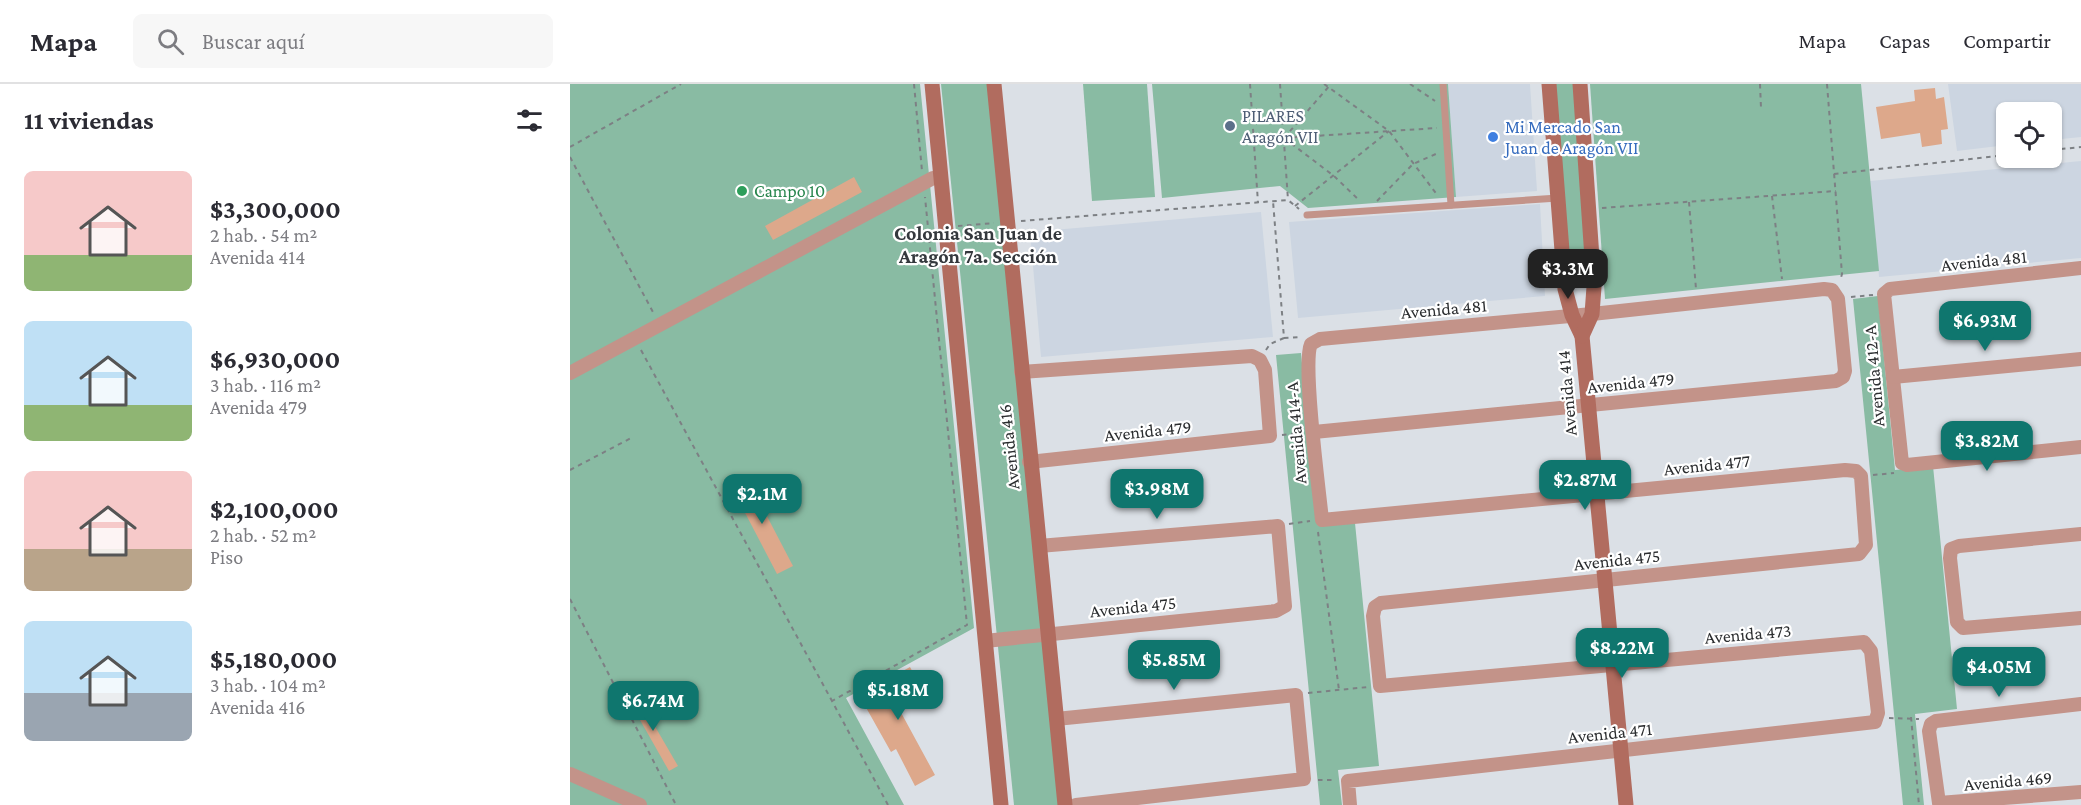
<!DOCTYPE html>
<html lang="es">
<head>
<meta charset="utf-8">
<style>
  body { margin:0; font-family:"Crimson Pro",serif; background:#f7f7f7; color:#2b2b33; height:100vh; display:flex; flex-direction:column; font-size:22px; white-space:nowrap }
  * { box-sizing:border-box; margin:0 }
  p { font-size:20px; color:#7c7c81 }
  .icon { flex:none; width:33px; height:33px; fill:none; stroke:currentColor; stroke-width:2; stroke-linecap:round; stroke-linejoin:round }
  .map { position:relative; flex:1; overflow:hidden }
  .details { display:flex; flex-direction:column; background:#fff; width:570px }
  .details>* { flex:none }
  .tools { position:absolute; left:1426px; top:18px; display:grid; gap:12px }
  .tools a { display:grid; place-items:center; width:66px; height:66px; border-radius:9px; background:#fff; box-shadow:0 2px 4px #0004; font-size:30px }
  .price { position:absolute; translate:-50% -51px; padding:0 14px; border-radius:12px; background:#0f766e; color:#fff; font-size:20px; line-height:39px; filter:drop-shadow(0 2px 3px #0008) }
  .price::after { content:''; position:absolute; left:50%; top:36px; width:18px; height:14px; margin-left:-9px; background:inherit; clip-path:polygon(0 0,100% 0,50% 100%) }
  .price.on { background:#222; color:#fff }
  ul { padding:0; list-style:none }
  li { display:flex; align-items:center; gap:18px; height:150px; padding:0 24px }
  li span { display:grid; place-items:center; flex:none; width:168px; height:120px; border-radius:9px; color:#555 }
  li>.icon { margin-inline-start:auto }
  span .icon { width:72px; height:72px; fill:#fffc; stroke-width:1 }
  li b { font-size:26px }
  h2 { display:flex; justify-content:space-between; align-items:center; height:72px; padding:0 24px; font-size:26px }
  header { display:flex; align-items:center; gap:36px; box-sizing:border-box; height:84px; padding:0 30px; background:#fff; border-bottom:2px solid #e1e1e2 }
  header strong { font-size:28px }
  nav { display:flex; gap:33px; margin-inline-start:auto; font-size:21px }
  .search { width:420px; height:54px; background:#f7f7f7; display:flex; align-items:center; gap:15px; box-sizing:border-box; padding:0 21px; border-radius:9px; color:#7c7c81; font-size:22px }
  main { display:flex; flex:1; min-height:0 }
  .map>svg:first-child { display:block }
</style>
</head>
<body>
<header>
<strong>Mapa</strong>
<div class="search"><svg class="icon" aria-label="search" viewBox="0 0 24 24"><circle cx="10" cy="10" r="6"/><path d="M15 15l6 6"/></svg>Buscar aquí</div>
<nav><a>Mapa</a><a>Capas</a><a>Compartir</a></nav>
</header>
<main>
<section class="details">
<h2>11 viviendas<svg class="icon" aria-label="filters" viewBox="0 0 24 24"><path d="M4 7h16M4 17h16"/><circle cx="9" cy="7" r="2"/><circle cx="15" cy="17" r="2"/></svg></h2>
<ul>
<li><span style="background:linear-gradient(#f6c9c9 70%,#8fb573 0)"><svg class="icon" aria-label="home" viewBox="0 0 24 24"><path d="M3 11l9-7 9 7M6 9v11h12V9"/></svg></span><div><b>$3,300,000</b><p>2 hab. · 54 m²</p><p>Avenida 414</p></div></li>
<li><span style="background:linear-gradient(#bfe0f5 70%,#8fb573 0)"><svg class="icon" aria-label="home" viewBox="0 0 24 24"><path d="M3 11l9-7 9 7M6 9v11h12V9"/></svg></span><div><b>$6,930,000</b><p>3 hab. · 116 m²</p><p>Avenida 479</p></div></li>
<li><span style="background:linear-gradient(#f6c9c9 65%,#b9a48a 0)"><svg class="icon" aria-label="home" viewBox="0 0 24 24"><path d="M3 11l9-7 9 7M6 9v11h12V9"/></svg></span><div><b>$2,100,000</b><p>2 hab. · 52 m²</p><p>Piso</p></div></li>
<li><span style="background:linear-gradient(#bfe0f5 60%,#9aa5b1 0)"><svg class="icon" aria-label="home" viewBox="0 0 24 24"><path d="M3 11l9-7 9 7M6 9v11h12V9"/></svg></span><div><b>$5,180,000</b><p>3 hab. · 104 m²</p><p>Avenida 416</p></div></li>
</ul>
</section>
<div class="map">
<svg width="1511" height="721" viewBox="0 0 1511 721">
  <rect width="100%" height="100%" fill="#dbe0e6"/>
  <g fill="#ccd5e1">
    <path d="M878,0h82l7,107 -81,6z"/>
    <path d="M1378,0h133v53l-29,3v-28h-45v33l-50,6z"/>
    <path d="M1511,77v97l-202,19 -9,-96z"/>
    <path d="M970,120l5,92 -247,22 -9,-96z"/>
    <path d="M691,128l12,125 -232,20 -11,-125z"/>
  </g>
  <g fill="#89bba3">
    <path d="M0,0h350l54,544 -128,70 58,107h-334z"/>
    <path d="M371,0h48l71,721h-46z"/>
    <path d="M513,0h64l8,113 -63,4z"/>
    <path d="M582,0h296l8,113 -148,11 -28,-22 -118,12z"/>
    <path d="M985,0h23l13,203 -25,1z"/>
    <path d="M1020,0h271l18,187 -274,28z"/>
    <path d="M1308,212l17,174 38,-4 24,243 -42,5 9,91h-21l-50,-506z"/>
    <path d="M731,269l17,173 37,-3 24,243 -41,4 4,35h-22l-44,-450z"/>
  </g>
  <g fill="#dda88b">
    <path d="M1365,4l1,11 8,-2 4,32 -7,1 1,14 -20,3 -2,-14 -39,6 -5,-32 39,-6 -1,-11z"/>
    <path d="M284,93l8,15 -89,48 -8,-14z"/>
    <path d="M176,392l47,90 -16,8 -47,-90z"/>
    <path d="M340,583l14,26 -26,14 37,68 -20,11 -19,-37 -5,3 -32,-57z"/>
    <path d="M65,608l43,74 -9,5 -42,-74z"/>
  </g>
  <g fill="none" stroke-linecap="round" stroke-linejoin="round">
    <g stroke="#7d8084" stroke-width="2" stroke-dasharray="4.5 4.5" stroke-linecap="butt">
      <path d="M344,0l8,87"/>
      <path d="M680,0l8,119"/>
      <path d="M710,0l8,116"/>
      <path d="M754,0l65,47 49,65"/>
      <path d="M840,0l25,17"/>
      <path d="M1190,0l1,24"/>
      <path d="M1257,0l15,190 -2,7"/>
      <path d="M714,54l50,38 26,25"/>
      <path d="M714,54l153,-10"/>
      <path d="M714,54l47,-54"/>
      <path d="M0,63l111,-63"/>
      <path d="M1482,66l29,-3"/>
      <path d="M0,73l84,157"/>
      <path d="M1264,90l173,-19"/>
      <path d="M1202,112l10,83"/>
      <path d="M807,117l36,-37 25,-11"/>
      <path d="M1119,118l7,87"/>
      <path d="M725,122l94,-75"/>
      <path d="M1032,124l234,-17"/>
      <path d="M451,137l267,-21 11,9"/>
      <path d="M388,142l36,-3"/>
      <path d="M1281,213l22,-2"/>
      <path d="M714,254l17,-1"/>
      <path d="M71,266l191,351"/>
      <path d="M696,266l4,-6 14,-6 -11,-137"/>
      <path d="M712,351l18,-2"/>
      <path d="M0,386l63,-33"/>
      <path d="M1303,391l21,-2"/>
      <path d="M719,440l21,-3"/>
      <path d="M748,448l21,158"/>
      <path d="M0,515l106,206"/>
      <path d="M738,609l60,-6"/>
      <path d="M1341,633l8,88"/>
      <path d="M1319,634l30,1"/>
      <path d="M748,696h18"/>
      <path d="M318,721l-56,-104 135,-76 -42,-428"/>
    </g>
    <g stroke="#c39389" stroke-width="7">
      <path d="M873,0l8,121"/>
      <path d="M737,131l251,-17"/>
    </g>
    <g stroke="#c39389" stroke-width="14">
      <path d="M1511,184l-191,21 -6,5 18,169 5,2 174,-18"/>
      <path d="M451,288l231,-16 8,4 5,10 5,66 -241,26"/>
      <path d="M0,289l363,-195"/>
      <path d="M1323,293l188,-18"/>
      <path d="M744,348l522,-51 7,-4 2,-6 -7,-72 -6,-9 -8,-1 -232,25 -272,25 -9,5c-9,20 8,145 11,176l523,-50 11,1 5,5 5,69 -7,9 -478,49 -6,4 -2,9 7,70 484,-44 7,9 7,62 -3,9 -527,59 2,24"/>
      <path d="M1511,450l-122,12 -8,3 -1,9 7,64 6,6 118,-10"/>
      <path d="M415,557l291,-30 9,-5 -7,-80 -239,20"/>
      <path d="M1511,620l-145,17 -5,3 -2,7 10,72 142,-11"/>
      <path d="M486,635l240,-24 8,84 -228,26"/>
      <path d="M0,690l70,31"/>
    </g>
    <g stroke="#b16c5f" stroke-width="15">
      <path d="M362,0l69,721"/>
      <path d="M424,0l71,721"/>
      <path d="M979,0l16,205 7,26 10,21 44,469"/>
      <path d="M1010,0l14,203 -2,27 -10,22"/>
    </g>
  </g>
  <circle fill="#5c6f8a" stroke="#fff" stroke-width="2" cx="660" cy="42" r="6"/>
  <circle fill="#3f7fe0" stroke="#fff" stroke-width="2" cx="923" cy="53" r="6"/>
  <circle fill="#2e9e5b" stroke="#fff" stroke-width="2" cx="172" cy="107" r="6"/>
  <g text-anchor="middle" dominant-baseline="central" stroke-width="4.5" stroke-linejoin="round" paint-order="stroke">
    <g font-size="18" fill="#4e5e75" stroke="#fff" text-anchor="start">
      <text x="672" y="32">PILARES<tspan x="672" dy="21">Aragón VII</tspan></text>
    </g>
    <g font-size="18" fill="#366cbe" stroke="#fff" text-anchor="start">
      <text x="935" y="43">Mi Mercado San<tspan x="935" dy="21">Juan de Aragón VII</tspan></text>
    </g>
    <g font-size="18" fill="#27864d" stroke="#fff" text-anchor="start">
      <text x="184" y="107">Campo 10</text>
    </g>
    <g font-size="18" fill="#2b2d2f" stroke="#fff">
      <text transform="translate(1414 177) rotate(-6)">Avenida 481</text>
      <text transform="translate(874 225) rotate(-5)">Avenida 481</text>
      <text transform="translate(1304 292) rotate(-95)">Avenida 412-A</text>
      <text transform="translate(1061 299) rotate(-6)">Avenida 479</text>
      <text transform="translate(997 309) rotate(-95)">Avenida 414</text>
      <text transform="translate(578 347) rotate(-6)">Avenida 479</text>
      <text transform="translate(726 349) rotate(-95)">Avenida 414-A</text>
      <text transform="translate(439 363) rotate(-96)">Avenida 416</text>
      <text transform="translate(1137 381) rotate(-6)">Avenida 477</text>
      <text transform="translate(1047 476) rotate(-6)">Avenida 475</text>
      <text transform="translate(563 523) rotate(-6)">Avenida 475</text>
      <text transform="translate(1178 550) rotate(-5)">Avenida 473</text>
      <text transform="translate(1040 649) rotate(-6)">Avenida 471</text>
      <text transform="translate(1438 697) rotate(-5)">Avenida 469</text>
    </g>
    <g font-size="20" font-weight="bold" fill="#34383d" stroke="#fff">
      <text x="408" y="149">Colonia San Juan de<tspan x="408" dy="23">Aragón 7a. Sección</tspan></text>
    </g>
  </g>
</svg>
<div class="tools">
<a><svg class="icon" aria-label="locate" viewBox="0 0 24 24"><circle cx="12" cy="12" r="6"/><path d="M12 2v4M12 18v4M2 12h4M18 12h4"/></svg></a>
</div>
<b class="price on" style="left:998px;top:216px">$3.3M</b>
<b class="price" style="left:1415px;top:268px">$6.93M</b>
<b class="price" style="left:1417px;top:388px">$3.82M</b>
<b class="price" style="left:1015px;top:427px">$2.87M</b>
<b class="price" style="left:587px;top:436px">$3.98M</b>
<b class="price" style="left:192px;top:441px">$2.1M</b>
<b class="price" style="left:1052px;top:595px">$8.22M</b>
<b class="price" style="left:604px;top:607px">$5.85M</b>
<b class="price" style="left:1429px;top:614px">$4.05M</b>
<b class="price" style="left:328px;top:637px">$5.18M</b>
<b class="price" style="left:83px;top:648px">$6.74M</b>
</div>
</main>
</body>
</html>
